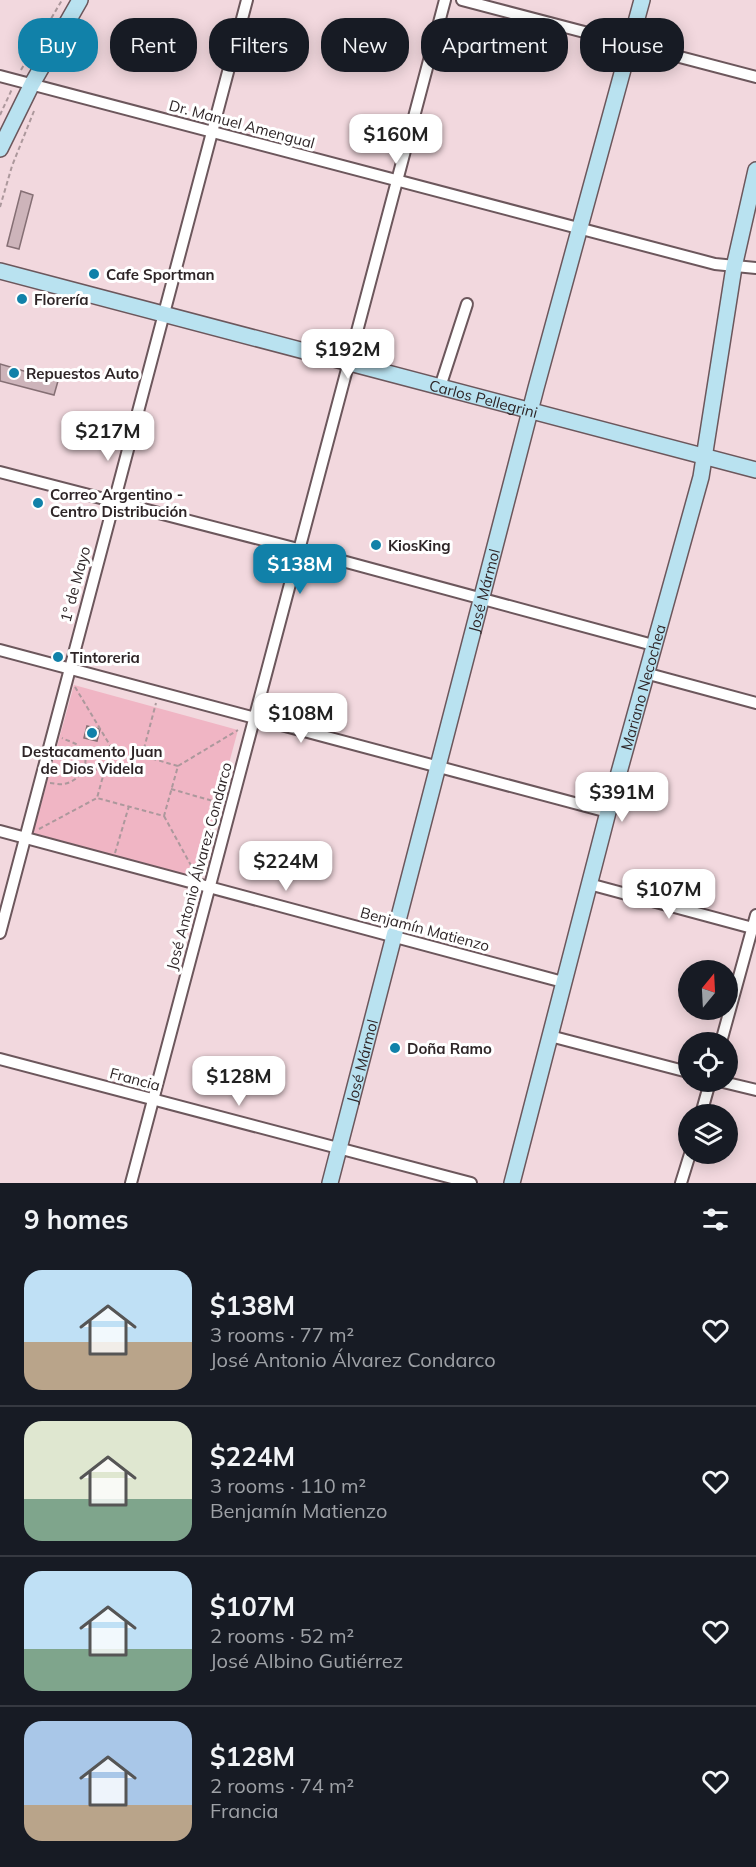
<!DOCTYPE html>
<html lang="en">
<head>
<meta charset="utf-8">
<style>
  body { margin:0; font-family:Mulish,sans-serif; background:#20242c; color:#f1f3f6; height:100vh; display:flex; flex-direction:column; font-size:22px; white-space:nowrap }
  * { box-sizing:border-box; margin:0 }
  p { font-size:20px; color:#9ea1a6 }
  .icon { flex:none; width:33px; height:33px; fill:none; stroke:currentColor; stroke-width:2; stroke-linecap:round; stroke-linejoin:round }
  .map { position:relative; height:1183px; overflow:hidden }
  .panel { display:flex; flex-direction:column; background:#171b24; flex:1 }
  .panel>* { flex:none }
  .hud { position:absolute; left:18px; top:18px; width:720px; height:54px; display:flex; gap:12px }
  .needle { width:39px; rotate:18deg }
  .buttons { position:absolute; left:678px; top:960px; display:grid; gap:12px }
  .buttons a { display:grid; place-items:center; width:60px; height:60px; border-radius:50%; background:#171b24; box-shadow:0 3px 15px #0003; font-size:30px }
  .price { position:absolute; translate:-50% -51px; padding:0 14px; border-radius:12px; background:#fff; color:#222; font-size:20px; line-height:39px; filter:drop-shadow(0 2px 3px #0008) }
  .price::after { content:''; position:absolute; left:50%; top:36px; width:18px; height:14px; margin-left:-9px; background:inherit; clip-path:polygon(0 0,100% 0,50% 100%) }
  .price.current { background:#1181a9; color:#fff }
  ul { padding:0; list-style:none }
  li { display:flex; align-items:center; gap:18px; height:150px; padding:0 24px }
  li+li { border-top:2px solid #363941 }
  li span { display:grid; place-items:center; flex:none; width:168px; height:120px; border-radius:18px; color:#555 }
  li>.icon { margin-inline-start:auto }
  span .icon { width:72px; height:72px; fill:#fffc; stroke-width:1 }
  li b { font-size:26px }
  h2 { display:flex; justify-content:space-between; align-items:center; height:72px; padding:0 24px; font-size:26px }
  .tag { padding:0 21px; border-radius:24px; background:#171b24; box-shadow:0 3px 15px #0003; font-size:21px; line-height:54px }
  .tag.current { background:#1181a9; color:#fff }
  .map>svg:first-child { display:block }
</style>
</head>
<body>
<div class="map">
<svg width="756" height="1183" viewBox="0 0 756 1183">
  <rect width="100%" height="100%" fill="#f2d8de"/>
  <path fill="#f0b5c4" d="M74,685l164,45 -40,148 -165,-45z"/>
  <g fill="#cdb4ba" stroke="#856f74" stroke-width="1.5">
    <path d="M21,191l12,4 -14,54 -12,-3z"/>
    <path d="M0,364l58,17 -4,14 -54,-14z"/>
    <path d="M87,726l13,3 -3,12 -13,-3z"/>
  </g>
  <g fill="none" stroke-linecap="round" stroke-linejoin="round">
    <defs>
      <g id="street">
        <path d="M462,0l294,77"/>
        <path d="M0,76l715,188 41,4"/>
        <path d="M440,387l27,-83"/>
        <path d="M0,472l298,77 355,96"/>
        <path d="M0,650l608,162"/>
        <path d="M645,673l111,30"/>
        <path d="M0,831l563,151"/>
        <path d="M589,884l167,45"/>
        <path d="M0,933l247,-933"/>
        <path d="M550,1036l138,36"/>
        <path d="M721,1042l35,-127"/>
        <path d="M0,1059l471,124"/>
        <path d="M723,1082l33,8"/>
        <path d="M701,1114l9,-32"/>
        <path d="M131,1183l314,-1183"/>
        <path d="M681,1183l9,-29"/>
      </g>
      <g id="secondary">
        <path d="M0,149l32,-65 48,-84"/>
        <path id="s1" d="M0,271l756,199"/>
        <path id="s2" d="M330,1183l206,-795 106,-388"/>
        <path id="s3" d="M512,1183l96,-371 93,-335 33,-210 22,-97"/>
      </g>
    </defs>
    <use href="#street" stroke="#6c575c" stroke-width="14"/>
    <use href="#secondary" stroke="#6c575c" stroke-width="18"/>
    <g stroke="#ac989c" stroke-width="2" stroke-dasharray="4.5 3" stroke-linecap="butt">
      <path d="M21,70l41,-70"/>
      <path d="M0,115l12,-26"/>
      <path d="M0,207l12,-41 22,-55"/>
      <path d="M75,687l36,60 67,19 -14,50 -67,-18 14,-51"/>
      <path d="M142,756l14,-53"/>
      <path d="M178,766l60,-36"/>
      <path d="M85,767l20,5"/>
      <path d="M50,783c4,0 10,2 14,1 17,-3 29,-23 16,-37 -4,-4 -12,-6 -18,-9"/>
      <path d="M171,789l49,14"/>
      <path d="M164,816l30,55"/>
      <path d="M39,829l58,-31"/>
      <path d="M115,853l14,-47"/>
    </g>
    <use href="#street" stroke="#fff" stroke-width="10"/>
    <use href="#secondary" stroke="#b9e2f0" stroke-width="15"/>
  </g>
  <g fill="#1181a9" stroke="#fff" stroke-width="2">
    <circle cx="94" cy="274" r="6"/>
    <circle cx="22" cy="299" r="6"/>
    <circle cx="14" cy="373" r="6"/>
    <circle cx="38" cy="503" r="6"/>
    <circle cx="376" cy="545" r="6"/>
    <circle cx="58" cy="657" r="6"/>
    <circle cx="92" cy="733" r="6"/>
    <circle cx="395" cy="1048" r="6"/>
  </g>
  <g text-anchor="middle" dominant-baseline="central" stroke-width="6" stroke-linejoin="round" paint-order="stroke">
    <g font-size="15" fill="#2e2527" stroke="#fff">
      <text transform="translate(242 124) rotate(15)">Dr. Manuel Amengual</text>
      <text stroke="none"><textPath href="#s1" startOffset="500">Carlos Pellegrini</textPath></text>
      <text transform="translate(75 584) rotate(-75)">1° de Mayo</text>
      <text stroke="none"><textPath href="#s2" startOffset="612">José Mármol</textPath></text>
      <text stroke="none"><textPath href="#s3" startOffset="513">Mariano Necochea</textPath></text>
      <text transform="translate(199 866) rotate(-75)">José Antonio Álvarez Condarco</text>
      <text transform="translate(425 929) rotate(15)">Benjamín Matienzo</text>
      <text stroke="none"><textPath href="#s2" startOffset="126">José Mármol</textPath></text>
      <text transform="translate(135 1079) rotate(15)">Francia</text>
    </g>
    <g font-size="15" font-weight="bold" fill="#2e2527" stroke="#fff" text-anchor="start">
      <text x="106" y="274">Cafe Sportman</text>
      <text x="34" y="299">Florería</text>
      <text x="26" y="373">Repuestos Auto</text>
      <text x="50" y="494">Correo Argentino -<tspan x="50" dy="17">Centro Distribución</tspan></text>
      <text x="388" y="545">KiosKing</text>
      <text x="70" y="657">Tintoreria</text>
      <text x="92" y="751" text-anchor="middle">Destacamento Juan<tspan x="92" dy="17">de Dios Videla</tspan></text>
      <text x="407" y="1048">Doña Ramo</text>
    </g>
  </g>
</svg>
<div class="buttons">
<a><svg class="needle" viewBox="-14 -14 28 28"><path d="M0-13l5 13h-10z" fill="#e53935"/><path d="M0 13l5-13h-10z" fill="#9ea1a6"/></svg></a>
<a><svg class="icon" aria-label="locate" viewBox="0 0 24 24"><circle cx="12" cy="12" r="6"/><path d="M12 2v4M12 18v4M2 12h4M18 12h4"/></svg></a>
<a><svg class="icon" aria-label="layers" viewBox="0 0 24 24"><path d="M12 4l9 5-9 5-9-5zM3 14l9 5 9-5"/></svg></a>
</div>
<b class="price" style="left:396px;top:165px">$160M</b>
<b class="price" style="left:348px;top:380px">$192M</b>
<b class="price" style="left:108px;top:462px">$217M</b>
<b class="price current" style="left:300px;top:595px">$138M</b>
<b class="price" style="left:301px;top:744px">$108M</b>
<b class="price" style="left:622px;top:823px">$391M</b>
<b class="price" style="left:286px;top:892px">$224M</b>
<b class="price" style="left:669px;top:920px">$107M</b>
<b class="price" style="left:239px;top:1107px">$128M</b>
<div class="hud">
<a class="tag current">Buy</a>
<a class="tag">Rent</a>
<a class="tag">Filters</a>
<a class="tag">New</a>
<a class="tag">Apartment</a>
<a class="tag">House</a>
</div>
</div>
<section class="panel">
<h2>9 homes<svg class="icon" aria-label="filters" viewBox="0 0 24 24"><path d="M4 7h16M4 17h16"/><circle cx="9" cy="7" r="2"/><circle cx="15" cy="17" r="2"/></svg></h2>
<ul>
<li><span style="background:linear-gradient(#bfe0f5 60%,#b9a48a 0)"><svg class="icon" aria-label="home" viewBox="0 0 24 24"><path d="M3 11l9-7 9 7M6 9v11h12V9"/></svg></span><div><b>$138M</b><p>3 rooms · 77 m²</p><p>José Antonio Álvarez Condarco</p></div><svg class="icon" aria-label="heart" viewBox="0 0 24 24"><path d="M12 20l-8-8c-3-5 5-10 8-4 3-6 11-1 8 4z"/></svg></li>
<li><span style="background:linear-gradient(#dfe7d0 65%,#7fa58c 0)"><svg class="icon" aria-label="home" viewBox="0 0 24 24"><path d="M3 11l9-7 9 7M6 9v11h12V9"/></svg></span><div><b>$224M</b><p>3 rooms · 110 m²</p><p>Benjamín Matienzo</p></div><svg class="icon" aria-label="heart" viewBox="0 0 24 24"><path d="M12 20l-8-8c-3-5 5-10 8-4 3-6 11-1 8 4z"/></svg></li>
<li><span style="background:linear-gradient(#bfe0f5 65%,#7fa58c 0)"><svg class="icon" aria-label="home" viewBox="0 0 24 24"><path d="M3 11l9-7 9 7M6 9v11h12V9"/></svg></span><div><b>$107M</b><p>2 rooms · 52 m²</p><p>José Albino Gutiérrez</p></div><svg class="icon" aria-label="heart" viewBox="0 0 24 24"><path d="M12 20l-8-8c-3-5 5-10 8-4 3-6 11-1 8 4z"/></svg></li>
<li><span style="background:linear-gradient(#a9c7e8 70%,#b9a48a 0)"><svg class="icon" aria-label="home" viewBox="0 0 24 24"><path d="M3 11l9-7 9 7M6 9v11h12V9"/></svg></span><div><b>$128M</b><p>2 rooms · 74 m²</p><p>Francia</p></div><svg class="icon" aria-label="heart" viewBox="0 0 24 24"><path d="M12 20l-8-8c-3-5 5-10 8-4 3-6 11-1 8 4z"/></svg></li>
</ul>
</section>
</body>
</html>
